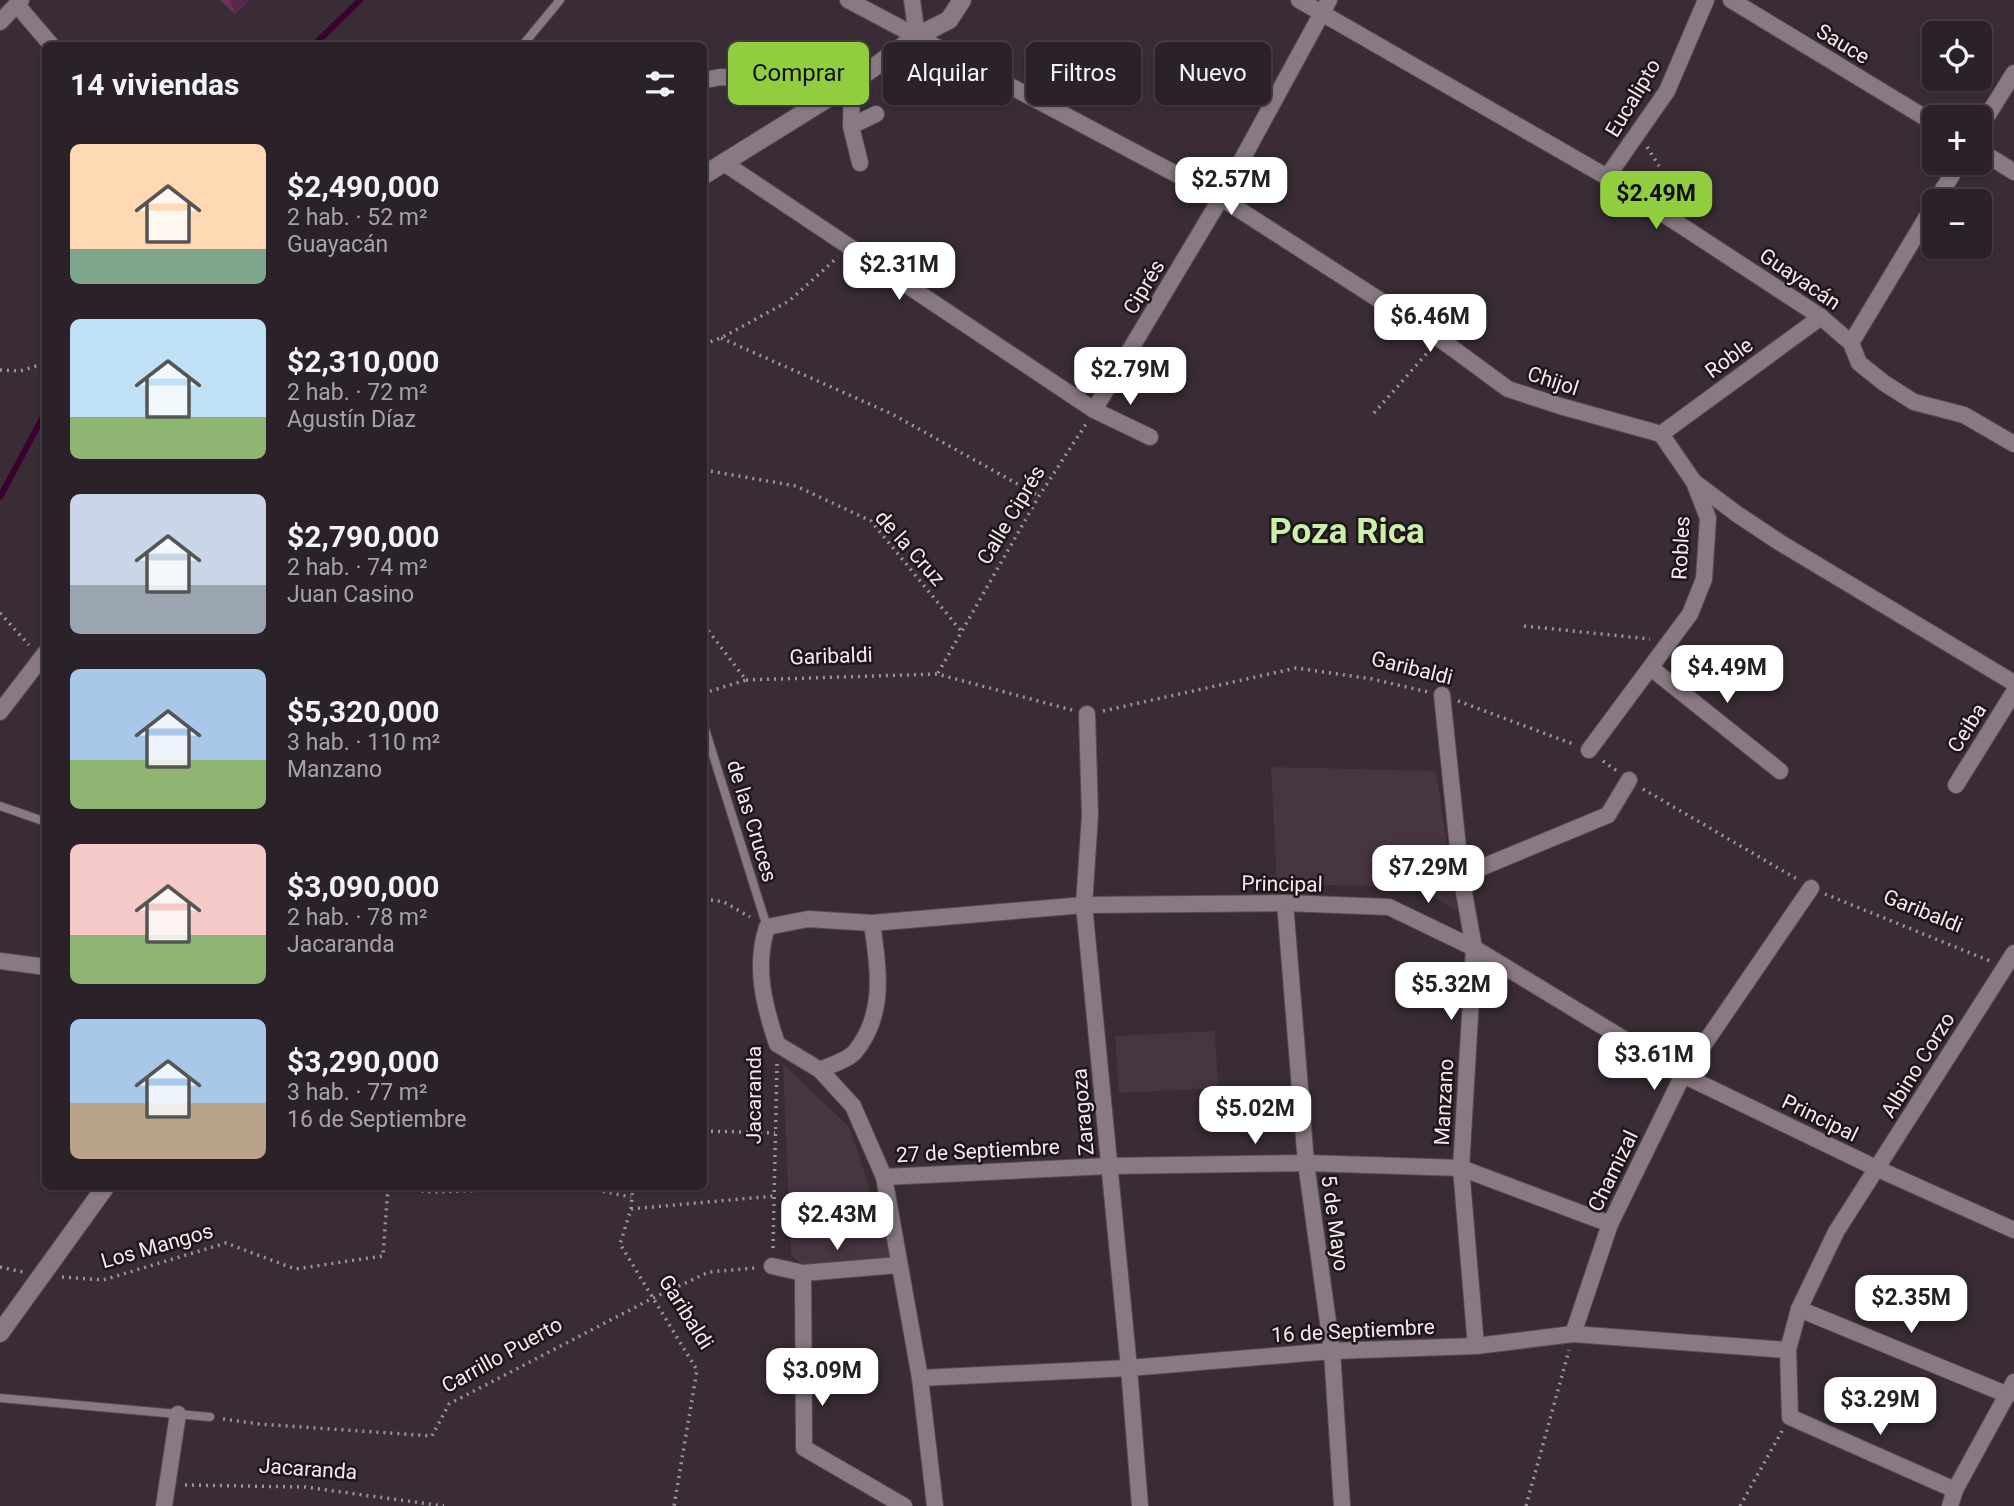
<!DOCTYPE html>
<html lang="es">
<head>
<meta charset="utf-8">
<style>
  body { margin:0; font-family:Roboto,sans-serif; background:#372e34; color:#f1f3f6; height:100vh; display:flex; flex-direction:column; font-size:26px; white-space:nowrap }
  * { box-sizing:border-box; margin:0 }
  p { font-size:23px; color:#a6a3a8 }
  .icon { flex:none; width:38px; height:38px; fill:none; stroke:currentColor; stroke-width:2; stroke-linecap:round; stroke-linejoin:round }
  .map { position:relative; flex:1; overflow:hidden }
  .panel { position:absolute; left:42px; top:42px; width:665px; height:1148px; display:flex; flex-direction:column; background:#2b2128; border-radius:10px; box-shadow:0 2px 5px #0004,0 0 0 2px #473e45 }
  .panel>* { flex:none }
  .hud { position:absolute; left:728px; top:42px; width:665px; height:63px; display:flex; gap:14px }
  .controls { position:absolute; left:1922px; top:21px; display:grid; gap:14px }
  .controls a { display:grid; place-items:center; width:70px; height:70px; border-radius:10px; background:#2b2128; box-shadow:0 2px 5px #0004,0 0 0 2px #473e45; font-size:35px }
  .price { position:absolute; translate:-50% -60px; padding:0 16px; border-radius:14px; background:#fff; color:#222; font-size:23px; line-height:46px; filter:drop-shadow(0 2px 4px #0008) }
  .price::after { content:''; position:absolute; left:50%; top:42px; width:21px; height:16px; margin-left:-10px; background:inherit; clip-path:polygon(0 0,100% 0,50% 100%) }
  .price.active { background:#92cd3f; color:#111 }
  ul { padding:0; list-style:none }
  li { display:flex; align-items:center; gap:21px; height:175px; padding:0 28px }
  li span { display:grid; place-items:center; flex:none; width:196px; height:140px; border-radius:10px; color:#555 }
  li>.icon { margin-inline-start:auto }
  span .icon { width:84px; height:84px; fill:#fffc; stroke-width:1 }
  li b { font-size:30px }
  h2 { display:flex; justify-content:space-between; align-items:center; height:84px; padding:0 28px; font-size:30px }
  .chip { padding:0 24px; border-radius:10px; background:#2b2128; box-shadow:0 2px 5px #0004,0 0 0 2px #473e45; font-size:24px; line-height:63px }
  .chip.active { background:#92cd3f; color:#111 }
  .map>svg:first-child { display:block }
</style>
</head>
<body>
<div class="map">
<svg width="2014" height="1506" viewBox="0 0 2014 1506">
  <rect width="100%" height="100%" fill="#392c35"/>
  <g fill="#483542">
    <path d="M1271,767l165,4 21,139 -42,-23 -138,-3z"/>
    <path d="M1215,1031l3,57 -99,5 -4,-57z"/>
    <path d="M783,1064l66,63 45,134 -93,3 -10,-10z"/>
  </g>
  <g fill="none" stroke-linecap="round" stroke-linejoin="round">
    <g stroke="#38022c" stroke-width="6">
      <path d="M313,46l47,-46"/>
      <path d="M0,497l46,-86"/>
    </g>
    <defs>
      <g id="service">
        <path d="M522,46l38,-46"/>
        <path d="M704,726l63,201"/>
        <path d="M0,806l46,16"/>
        <path d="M0,1398l210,19"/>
      </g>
      <g id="minor">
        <path d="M848,0l373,198 219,141 68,50 52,17 101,28 33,48 43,32 42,28 235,141"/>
        <path d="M912,0l5,36"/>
        <path d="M1299,0l308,177 214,140 30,26 8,20 25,20 30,19 50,13 50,29"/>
        <path d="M1731,0l203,123"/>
        <path d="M17,5l35,41"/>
        <path d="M0,22l21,-22"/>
        <path d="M704,80l17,-3 72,8 59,-2 -1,43 9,37"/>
        <path d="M851,126l25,-12"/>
        <path d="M1979,129l35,-56"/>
        <path d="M1979,150l35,22"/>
        <path d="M724,163l370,247 56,27"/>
        <path d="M1607,177l60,-86 39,-91"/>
        <path d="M1936,201l23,-38"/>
        <path d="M1851,343l83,-138"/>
        <path d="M1094,410l127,-212 108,-198"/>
        <path d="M1661,434l160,-117"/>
        <path d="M1651,668l129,103"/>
        <path d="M1442,695l19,181 13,72 -13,220 15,178"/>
        <path d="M0,712l46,-60"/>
        <path d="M1087,714l3,101 -6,90 45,463 11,138"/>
        <path d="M1589,750l101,-136 14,-35 4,-61 -14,-36"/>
        <path d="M1956,785l58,-93"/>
        <path d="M1461,876l147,-61 21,-35"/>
        <path d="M1285,903l21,260 26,188 10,155"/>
        <path d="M0,961l46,6"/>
        <path d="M820,1070c10,-5 26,-9 34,-17 33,-39 24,-85 18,-130"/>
        <path d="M884,1177l225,-11 197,-3 155,5 149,56"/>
        <path d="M772,1266l31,7 96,-8"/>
        <path d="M803,1273l1,175 100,58"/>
        <path d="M1799,1309l209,86"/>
        <path d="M1573,1334l37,-110 73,-149 128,-187"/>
        <path d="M920,1378l209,-10 203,-17 144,-5 97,-12 215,16"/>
        <path d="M1955,1490l-165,-73 -2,-67 11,-41 37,-77 178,-279"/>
        <path d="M164,1506l14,-92"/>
        <path d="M935,1506l-15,-128 -36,-201 -31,-71 -33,-36 -43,-26c-13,-39 -23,-77 -10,-117l41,-8 64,4 212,-18 201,-2 104,4 85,41 209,127 195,94 136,61"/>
        <path d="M1950,1506l5,-16 59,-108"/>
      </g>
      <g id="tertiary">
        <path d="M704,175l148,-92 65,-47 32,-16 13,-20"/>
        <path d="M0,1333l106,-147"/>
      </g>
    </defs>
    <use href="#service" stroke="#574c53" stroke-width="10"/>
    <use href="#minor" stroke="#574c53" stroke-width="18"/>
    <use href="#tertiary" stroke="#574c53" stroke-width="20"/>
    <g stroke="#9e949b" stroke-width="3.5" stroke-dasharray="2 5" stroke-linecap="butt">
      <path d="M1647,147l12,19"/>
      <path d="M721,338l171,76 147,82"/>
      <path d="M704,344l17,-6 68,-37 49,-44"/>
      <path d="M0,370l20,1 26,-8"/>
      <path d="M1374,413l54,-61"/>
      <path d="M704,470l92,16 75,35 90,110"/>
      <path d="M0,613l29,32"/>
      <path d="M704,625l42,55 -42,13"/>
      <path d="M1524,626l126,13"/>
      <path d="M938,673l101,-177 47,-72"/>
      <path d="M746,680l191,-6 135,36"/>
      <path d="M1458,701l115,43"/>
      <path d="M1103,711l193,-43 76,11 56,13"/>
      <path d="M1603,761l14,10"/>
      <path d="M1643,789l154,90"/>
      <path d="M1825,894l165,67"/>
      <path d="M704,899l20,3 26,15"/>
      <path d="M704,1131l71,2"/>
      <path d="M633,1186l-2,23 -11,35 77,126 -23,136"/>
      <path d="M631,1209l143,-13"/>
      <path d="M773,1248l4,-185"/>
      <path d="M0,1267l23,5"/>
      <path d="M62,1277l41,3 123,-37 69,26 88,-13 5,-68 45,4 148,-5 50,10"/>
      <path d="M223,1419l36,5 173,12 17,-32 204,-106 56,-26 46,-4"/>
      <path d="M185,1485l120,2 139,19"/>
      <path d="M1526,1506l43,-156"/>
      <path d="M1740,1506l42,-75"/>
    </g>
    <use href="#service" stroke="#897983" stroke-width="8"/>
    <use href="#minor" stroke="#897983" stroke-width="16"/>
    <use href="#tertiary" stroke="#897983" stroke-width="18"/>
  </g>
  <path fill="#6f305d" d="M220,0h29l-14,14z"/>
  <path fill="#5a274c" d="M230,0h19l-14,14z"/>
  <g text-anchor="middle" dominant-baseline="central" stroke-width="5" stroke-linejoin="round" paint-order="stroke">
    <g font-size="21" fill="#f3eaf0" stroke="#1d161a">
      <text transform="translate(1843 44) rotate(31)">Sauce</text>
      <text transform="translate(1633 98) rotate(-59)">Eucalipto</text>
      <text transform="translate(1800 279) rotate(34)">Guayacán</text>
      <text transform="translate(1144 287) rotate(-59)">Ciprés</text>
      <text transform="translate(1729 358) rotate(-36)">Roble</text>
      <text transform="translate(1553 381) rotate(18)">Chijol</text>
      <text transform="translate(1011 515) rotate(-59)">Calle Ciprés</text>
      <text transform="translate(910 548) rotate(48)">de la Cruz</text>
      <text transform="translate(1681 548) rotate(-87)">Robles</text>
      <text transform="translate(831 656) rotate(-2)">Garibaldi</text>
      <text transform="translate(1412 668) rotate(14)">Garibaldi</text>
      <text transform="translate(1967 728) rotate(-58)">Ceiba</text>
      <text transform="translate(752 821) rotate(73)">de las Cruces</text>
      <text transform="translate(1282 884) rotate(1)">Principal</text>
      <text transform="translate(1923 911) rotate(22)">Garibaldi</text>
      <text transform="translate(1918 1065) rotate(-58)">Albino Corzo</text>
      <text transform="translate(754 1095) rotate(-90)">Jacaranda</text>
      <text transform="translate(1444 1102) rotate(-87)">Manzano</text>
      <text transform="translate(1083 1112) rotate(-95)">Zaragoza</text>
      <text transform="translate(1820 1118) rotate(26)">Principal</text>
      <text transform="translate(978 1151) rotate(-3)">27 de Septiembre</text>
      <text transform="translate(1613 1171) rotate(-64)">Chamizal</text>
      <text transform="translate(1335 1223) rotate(82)">5 de Mayo</text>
      <text transform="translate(157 1246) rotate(-16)">Los Mangos</text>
      <text transform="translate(686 1312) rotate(58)">Garibaldi</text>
      <text transform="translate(1353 1331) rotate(-3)">16 de Septiembre</text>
      <text transform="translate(502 1355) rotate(-29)">Carrillo Puerto</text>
      <text transform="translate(308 1469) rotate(4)">Jacaranda</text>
    </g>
    <g font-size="35" font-weight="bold" fill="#cdf0a9" stroke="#1d161a">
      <text x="1347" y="531">Poza Rica</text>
    </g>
  </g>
</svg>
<div class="controls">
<a><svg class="icon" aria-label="locate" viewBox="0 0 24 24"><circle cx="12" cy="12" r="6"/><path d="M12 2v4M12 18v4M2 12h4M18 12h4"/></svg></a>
<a>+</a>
<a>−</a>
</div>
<b class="price" style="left:1231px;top:217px">$2.57M</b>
<b class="price active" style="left:1656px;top:231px">$2.49M</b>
<b class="price" style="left:899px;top:302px">$2.31M</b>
<b class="price" style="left:1430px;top:354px">$6.46M</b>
<b class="price" style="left:1130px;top:407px">$2.79M</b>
<b class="price" style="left:1727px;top:705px">$4.49M</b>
<b class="price" style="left:1428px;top:905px">$7.29M</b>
<b class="price" style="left:1451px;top:1022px">$5.32M</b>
<b class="price" style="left:1654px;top:1092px">$3.61M</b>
<b class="price" style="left:1255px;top:1146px">$5.02M</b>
<b class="price" style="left:837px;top:1252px">$2.43M</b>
<b class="price" style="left:1911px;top:1335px">$2.35M</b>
<b class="price" style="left:822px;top:1408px">$3.09M</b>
<b class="price" style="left:1880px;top:1437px">$3.29M</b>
<div class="hud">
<a class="chip active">Comprar</a>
<a class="chip">Alquilar</a>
<a class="chip">Filtros</a>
<a class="chip">Nuevo</a>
</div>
<section class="panel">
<h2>14 viviendas<svg class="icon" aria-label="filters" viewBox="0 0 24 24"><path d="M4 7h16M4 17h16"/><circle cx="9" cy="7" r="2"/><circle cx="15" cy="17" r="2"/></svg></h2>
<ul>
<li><span style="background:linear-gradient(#ffd9b3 75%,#7fa58c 0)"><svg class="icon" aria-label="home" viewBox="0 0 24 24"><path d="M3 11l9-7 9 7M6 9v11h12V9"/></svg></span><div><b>$2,490,000</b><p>2 hab. · 52 m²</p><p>Guayacán</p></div></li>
<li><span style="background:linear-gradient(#bfe0f5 70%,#8fb573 0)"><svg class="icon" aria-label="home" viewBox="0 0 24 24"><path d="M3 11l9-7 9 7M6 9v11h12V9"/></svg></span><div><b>$2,310,000</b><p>2 hab. · 72 m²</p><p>Agustín Díaz</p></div></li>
<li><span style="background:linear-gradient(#c9d6e8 65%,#9aa5b1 0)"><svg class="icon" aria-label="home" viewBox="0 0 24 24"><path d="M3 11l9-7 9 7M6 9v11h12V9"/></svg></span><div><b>$2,790,000</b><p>2 hab. · 74 m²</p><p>Juan Casino</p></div></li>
<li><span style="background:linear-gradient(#a9c7e8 65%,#8fb573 0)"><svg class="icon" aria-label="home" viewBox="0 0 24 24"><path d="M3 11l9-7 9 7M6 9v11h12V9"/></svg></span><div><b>$5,320,000</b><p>3 hab. · 110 m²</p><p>Manzano</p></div></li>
<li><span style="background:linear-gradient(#f6c9c9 65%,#8fb573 0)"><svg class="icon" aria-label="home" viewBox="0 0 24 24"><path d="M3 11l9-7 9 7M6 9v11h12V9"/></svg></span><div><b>$3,090,000</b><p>2 hab. · 78 m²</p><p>Jacaranda</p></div></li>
<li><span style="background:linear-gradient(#a9c7e8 60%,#b9a48a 0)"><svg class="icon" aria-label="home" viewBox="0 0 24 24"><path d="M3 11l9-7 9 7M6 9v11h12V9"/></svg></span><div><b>$3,290,000</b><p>3 hab. · 77 m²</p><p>16 de Septiembre</p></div></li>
</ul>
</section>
</div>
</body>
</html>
